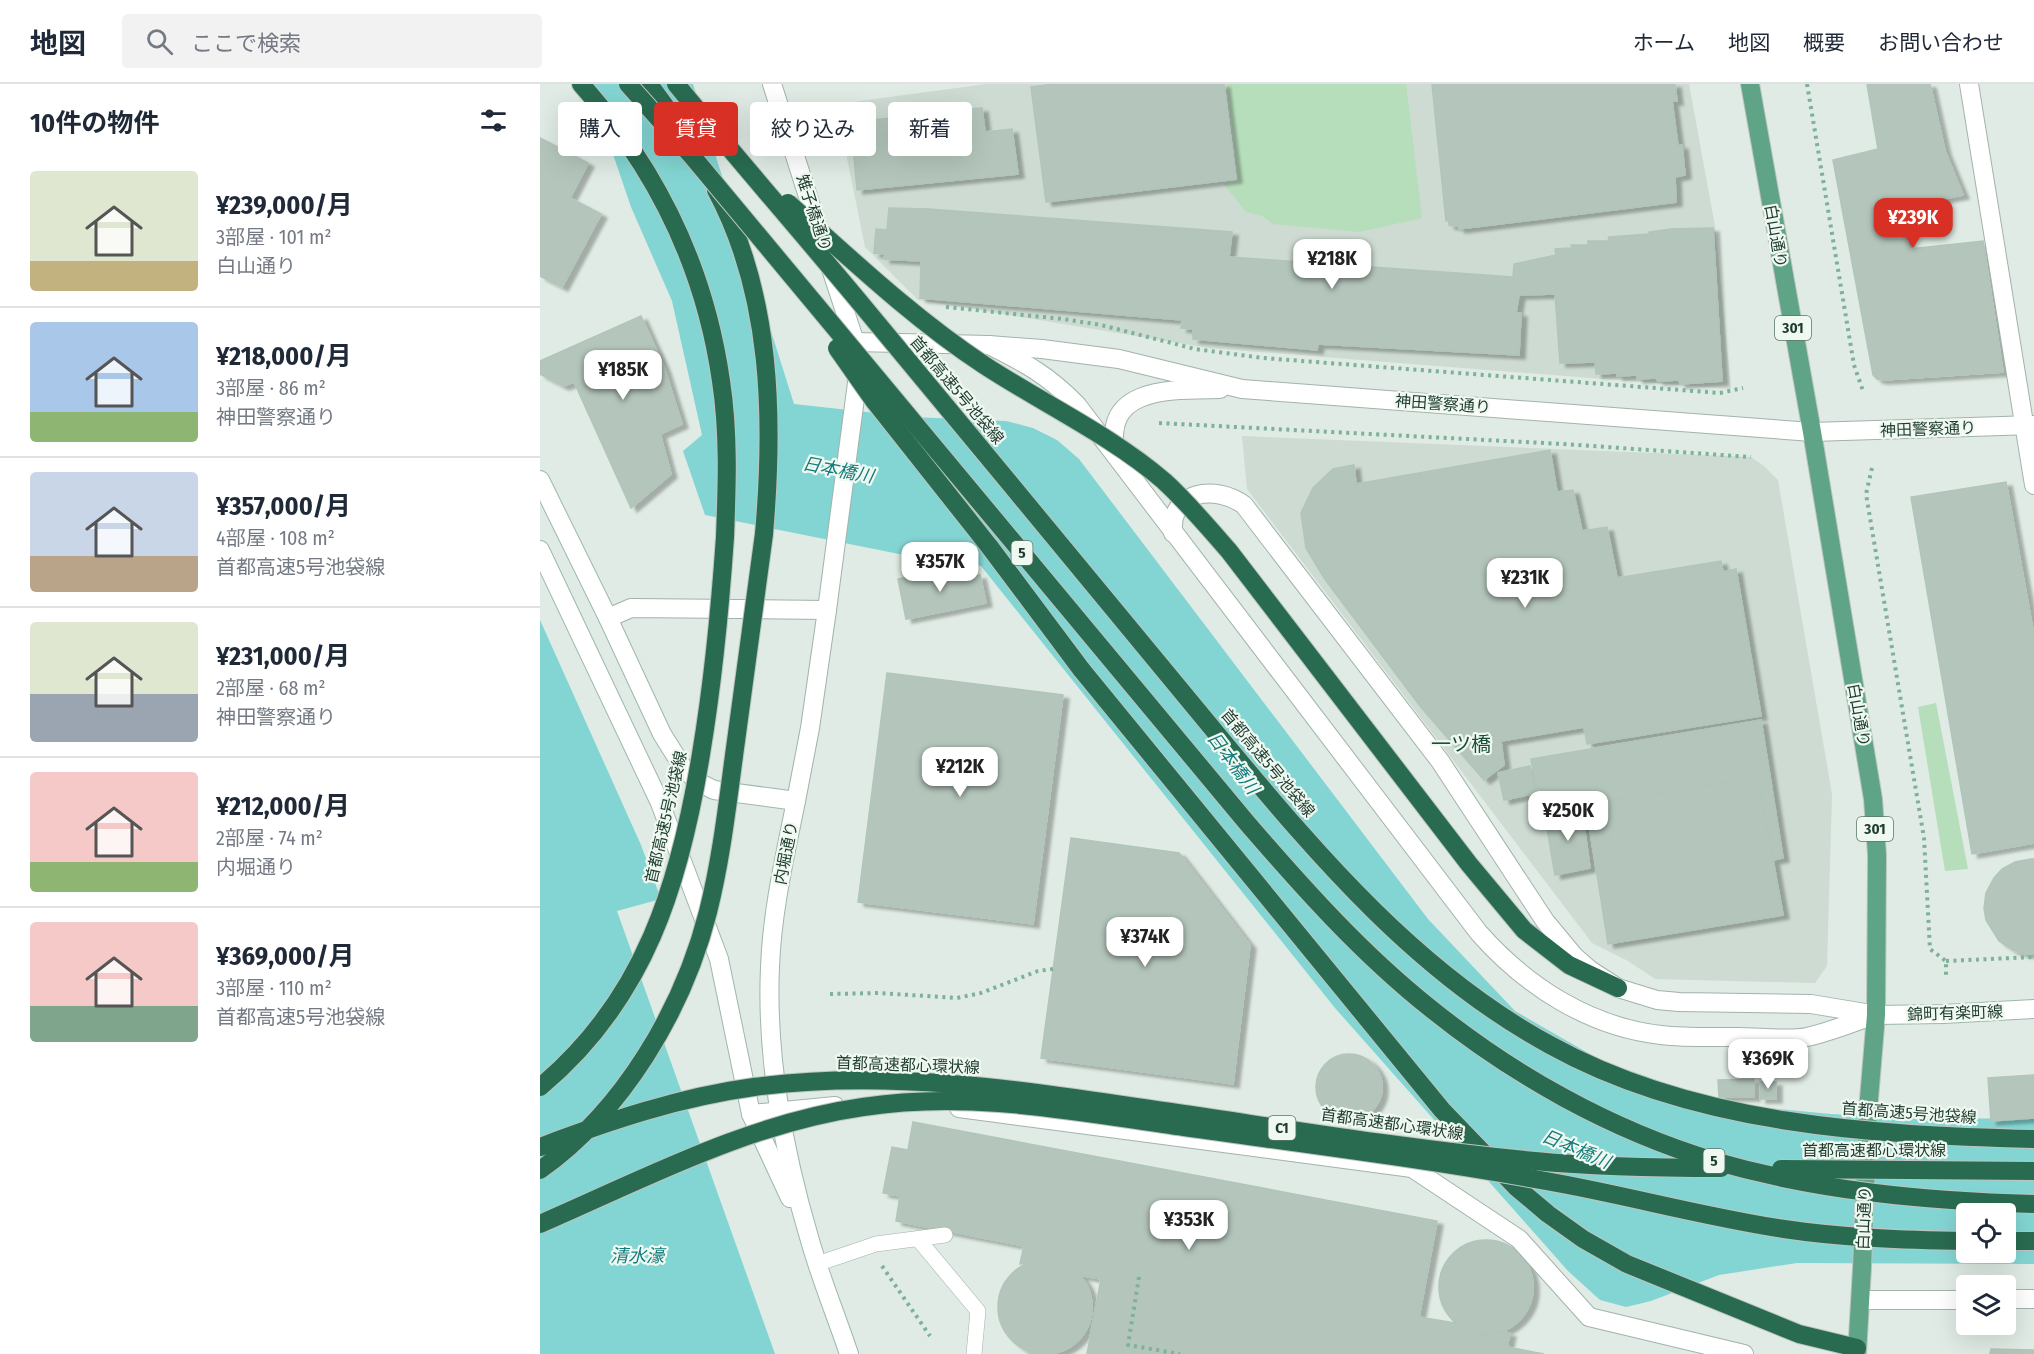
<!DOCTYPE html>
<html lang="ja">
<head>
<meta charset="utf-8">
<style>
  body { margin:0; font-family:"Fira Sans Condensed","Noto Sans JP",sans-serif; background:#f2f2f3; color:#1f2937; height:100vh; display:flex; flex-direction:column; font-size:22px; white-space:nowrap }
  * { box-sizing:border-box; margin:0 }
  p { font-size:20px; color:#747a83 }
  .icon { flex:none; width:33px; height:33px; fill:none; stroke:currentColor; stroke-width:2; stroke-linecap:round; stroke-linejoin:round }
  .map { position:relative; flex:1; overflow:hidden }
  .panel { display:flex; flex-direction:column; background:#fff; width:540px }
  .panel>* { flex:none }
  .top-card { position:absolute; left:18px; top:18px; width:570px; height:54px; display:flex; gap:12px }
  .tools { position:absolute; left:1416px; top:1119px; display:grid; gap:12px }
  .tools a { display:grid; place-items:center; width:60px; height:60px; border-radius:6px; background:#fff; box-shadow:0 6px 24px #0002; font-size:30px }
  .price { position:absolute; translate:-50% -51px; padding:0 14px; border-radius:12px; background:#fff; color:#222; font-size:20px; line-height:39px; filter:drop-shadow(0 2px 3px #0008) }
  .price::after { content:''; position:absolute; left:50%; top:36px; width:18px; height:14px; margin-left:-9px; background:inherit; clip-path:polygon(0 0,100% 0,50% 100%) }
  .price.current { background:#d93025; color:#fff }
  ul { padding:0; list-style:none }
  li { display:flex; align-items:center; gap:18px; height:150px; padding:0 30px }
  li+li { border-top:2px solid #e0e1e3 }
  li span { display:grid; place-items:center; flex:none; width:168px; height:120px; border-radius:6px; color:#555 }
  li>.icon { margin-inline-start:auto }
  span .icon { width:72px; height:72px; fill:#fffc; stroke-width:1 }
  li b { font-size:26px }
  h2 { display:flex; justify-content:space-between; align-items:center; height:72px; padding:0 30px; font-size:26px }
  .chip { padding:0 21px; border-radius:6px; background:#fff; box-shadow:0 6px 24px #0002; font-size:21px; line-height:54px }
  .chip.current { background:#d93025; color:#fff }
  header { display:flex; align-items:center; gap:36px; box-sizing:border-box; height:84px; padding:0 30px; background:#fff; border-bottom:2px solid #e0e1e3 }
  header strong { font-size:28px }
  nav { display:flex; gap:33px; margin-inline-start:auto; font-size:21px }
  .search { width:420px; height:54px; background:#f2f2f3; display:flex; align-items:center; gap:15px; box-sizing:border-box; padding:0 21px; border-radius:6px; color:#747a83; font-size:22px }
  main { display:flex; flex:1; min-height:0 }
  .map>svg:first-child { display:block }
</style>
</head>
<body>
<header>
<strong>地図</strong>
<div class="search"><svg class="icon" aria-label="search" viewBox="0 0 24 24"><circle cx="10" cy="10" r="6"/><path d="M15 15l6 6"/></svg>ここで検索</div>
<nav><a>ホーム</a><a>地図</a><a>概要</a><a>お問い合わせ</a></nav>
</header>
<main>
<section class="panel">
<h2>10件の物件<svg class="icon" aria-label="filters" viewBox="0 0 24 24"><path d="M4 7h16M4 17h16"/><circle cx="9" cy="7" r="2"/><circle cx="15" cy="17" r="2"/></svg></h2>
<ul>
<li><span style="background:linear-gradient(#dfe7d0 75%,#c2b280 0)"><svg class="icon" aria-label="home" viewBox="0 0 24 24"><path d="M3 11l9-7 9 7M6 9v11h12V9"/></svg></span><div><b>¥239,000/月</b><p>3部屋 · 101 m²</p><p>白山通り</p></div></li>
<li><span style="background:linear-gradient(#a9c7e8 75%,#8fb573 0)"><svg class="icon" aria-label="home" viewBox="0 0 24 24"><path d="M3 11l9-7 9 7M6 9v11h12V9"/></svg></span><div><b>¥218,000/月</b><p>3部屋 · 86 m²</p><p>神田警察通り</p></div></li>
<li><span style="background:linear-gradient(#c9d6e8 70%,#b9a48a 0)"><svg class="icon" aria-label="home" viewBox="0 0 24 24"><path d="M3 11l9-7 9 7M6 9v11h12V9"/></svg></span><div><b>¥357,000/月</b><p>4部屋 · 108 m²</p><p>首都高速5号池袋線</p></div></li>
<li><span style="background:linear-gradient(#dfe7d0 60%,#9aa5b1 0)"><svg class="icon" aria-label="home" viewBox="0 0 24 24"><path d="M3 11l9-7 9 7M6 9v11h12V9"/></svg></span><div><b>¥231,000/月</b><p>2部屋 · 68 m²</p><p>神田警察通り</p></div></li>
<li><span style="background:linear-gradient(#f6c9c9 75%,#8fb573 0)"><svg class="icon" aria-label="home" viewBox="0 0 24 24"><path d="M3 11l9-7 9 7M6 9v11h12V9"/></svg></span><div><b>¥212,000/月</b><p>2部屋 · 74 m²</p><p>内堀通り</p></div></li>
<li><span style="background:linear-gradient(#f6c9c9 70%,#7fa58c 0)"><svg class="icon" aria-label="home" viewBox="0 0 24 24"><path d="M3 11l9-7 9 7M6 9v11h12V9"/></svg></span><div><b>¥369,000/月</b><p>3部屋 · 110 m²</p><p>首都高速5号池袋線</p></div></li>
</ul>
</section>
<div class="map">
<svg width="1494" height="1270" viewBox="0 0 1494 1270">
  <defs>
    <filter id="shadow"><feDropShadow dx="6" dy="4" stdDeviation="1.5" flood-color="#0004"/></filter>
  </defs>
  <rect width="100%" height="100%" fill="#dfebe4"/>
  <g fill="#cddbd2">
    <path d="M446,0h703l26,142 16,163 -522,-41 -291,-48 -53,-53 -27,-133 7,-11z"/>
    <path d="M702,352l509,21 13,9 14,14 54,314 -5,172 -12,17 -160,-4 -27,-18 -36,-18 -345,-454z"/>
  </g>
  <g fill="#b6deba">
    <path d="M687,0h179l16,134 -63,14 -86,-8 -11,-8 -16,-4 -23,-29 16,-1z"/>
    <path d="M1396,619l32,166 -23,2 -27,-164z"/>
  </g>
  <g fill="#83d5d3" fill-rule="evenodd">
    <path d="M49,0h104l101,320 118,13 94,4 27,7 24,12 22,19 349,460 87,92 87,50 123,43 106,10 96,5 107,-1v146l-237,-1 -78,12 -68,26 -25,6 -26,-7 -32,-29 -233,-263 -354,-442 -82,-12 -194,-39 -22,-64 19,-16 -30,-134 -41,-94zM1426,1130h40v38h-40z"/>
    <path d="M0,536l101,225 20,54 -44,12 158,443h-235z"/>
  </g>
  <g fill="#b4c6bc" stroke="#b1c5b9" stroke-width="1.5" filter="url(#shadow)">
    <path d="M515,0h169l12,95 -190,23 -15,-115z"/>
    <path d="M892,0h243l2,17h-5l6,45 4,-1 3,30 -10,2 1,25 -217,27 -1,-3 -9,-1v-5l-3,1z"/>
    <path d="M1327,0h63l15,67 18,44 -61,12 7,42 74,-8 20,131 -120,8 -6,-1 -4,-4 -40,-215 45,-11z"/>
    <path d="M377,22l1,6 64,-4 3,24 27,-3 6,45 -161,16 -6,-68 42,-4 -1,-10z"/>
    <path d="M0,54l48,25 -18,35 31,16 -39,73 -22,-11z"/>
    <path d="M349,124l39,1 304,23 -3,25 284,20 1,-13 42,-9 -1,-6 17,-1 -1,-3h17v-4h20l1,-4 41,-3 -1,-2 22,-3 42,-1 9,153 -42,3 -1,-4 -21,1 -2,-3 -19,1v-4l-20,1v-3l-21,1 -1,-12 -35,1 -5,-69 -36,1 -3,18h5l-2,42 -201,-11 -1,6 -124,-11v-10l-12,-1 1,-8 -262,-22 1,-37 -37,-2 1,-5 -11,-1 2,-24 11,1z"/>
    <path d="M101,232l23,51 18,57 -22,10 11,40 -40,34 -57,-126 -11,4 -23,-12v-13z"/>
    <path d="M1010,366l7,42 16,-2 9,41 25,-4 10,51 104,-17 2,11 13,-3 25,147 -174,28 -3,-17 -83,14 3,24 -20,15 -64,-74 -96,-128 -18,-30 -5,-35 12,-25 20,-19 21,-4 2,19z"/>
    <path d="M1466,398l28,154v207l-62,11 -61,-357z"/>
    <path d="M418,483l2,12 20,-4 6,28 -80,16 -8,-40z"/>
    <path d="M347,589l176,22 -30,229 -175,-22z"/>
    <path d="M1221,636l22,138 -10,2 -15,-83 -217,35 -10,-53z"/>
    <path d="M990,682l6,27 -32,7 -6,-27z"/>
    <path d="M1218,693l25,138 -175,29 -22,-139z"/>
    <path d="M1042,726l8,58 -35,7 -10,-58z"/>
    <path d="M531,754l108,15 71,92 -17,139 -192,-26z"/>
    <path d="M1491,775h3v95h-8l-13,-4 -14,-9 -13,-21 -2,-12 2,-15 8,-15 8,-9 13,-7z"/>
    <circle cx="809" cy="1003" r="33"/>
    <path d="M1494,991v43l-43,3 -3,-43z"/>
    <path d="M1214,995v18h-35l-1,-17z"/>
    <rect x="1220" y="998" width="16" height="17"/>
    <path d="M373,1038l524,99 -18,96 36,6 22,11 10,1 14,-3 9,1 -3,14 37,7h-457l14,-75 -22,-4 -13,-10 -15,-4 -31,3 4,-18 -128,-25 4,-25 -17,-3 9,-46 16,3z"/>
    <circle cx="946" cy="1203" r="47"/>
    <circle cx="505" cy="1223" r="47"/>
    <path d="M1451,1265l43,1v4h-44z"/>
  </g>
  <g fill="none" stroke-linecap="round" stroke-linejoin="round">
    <defs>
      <g id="service">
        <path d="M378,1155l60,72 -4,43"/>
        <path d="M277,1180l59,-20 69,-9"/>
      </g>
      <g id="minor">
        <path d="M1429,0l65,401"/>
        <path d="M419,1024l453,60 107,71 70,78 155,37"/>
        <path d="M211,1030l84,-8"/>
        <path d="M1466,1215h28"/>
        <path d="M1321,1216h105"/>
      </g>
      <g id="tertiary">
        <path d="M232,0l49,153"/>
        <path d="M315,258l134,3 53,4 77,10 123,30 570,43 222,-7"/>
        <path d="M449,261c36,18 59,30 88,60l402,528c47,53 110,94 182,102 26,3 52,2 77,2 21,0 49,4 69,0 23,-5 46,-15 69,-22"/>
        <path d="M576,370c-15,-69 58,-64 104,-65"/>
        <path d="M633,449c-4,-42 42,-49 71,-28l196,256 105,160 29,35 16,14 28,18 39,12 22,2 132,2 60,10"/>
        <path d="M68,534l23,-10 196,2"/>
        <path d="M256,717l14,-73 17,-118 30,-227 -2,-41 -24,-73"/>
      </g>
      <g id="secondary">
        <path d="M0,396l68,138 54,116 22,35 16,14 14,7 82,11c-11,55 -24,110 -26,166 -4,89 14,186 39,270 11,40 27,78 40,117"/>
        <path d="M0,466l120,253 59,156 32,155 39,84"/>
        <path d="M1336,931l67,-1 91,-5"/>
      </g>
      <path id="primary" d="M1210,0l62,348 61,367 4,56 -1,160 -8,96 -6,157 -5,86"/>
      <g id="motorway">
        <path d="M41,0c76,85 124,185 140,297 8,52 6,104 4,156"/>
        <path d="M109,0l27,37 19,31"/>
        <path d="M176,106c56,105 58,229 48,344"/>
        <path d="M541,585l361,441 74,77 32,27 35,25 44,25 172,70 58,14"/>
        <path d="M984,846l45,35 49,23"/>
        <path d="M1466,1157h28"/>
      </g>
    </defs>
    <use href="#service" stroke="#a2b3aa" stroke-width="16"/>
    <use href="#minor" stroke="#a2b3aa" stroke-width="20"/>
    <use href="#tertiary" stroke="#a2b3aa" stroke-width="20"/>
    <use href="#secondary" stroke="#9db8aa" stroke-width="20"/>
    <use href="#primary" stroke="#bcc5c1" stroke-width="20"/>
    <use href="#motorway" stroke="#bcc5c1" stroke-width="20"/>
    <g stroke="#7db198" stroke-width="4" stroke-dasharray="3 4.5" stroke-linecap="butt">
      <path d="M1267,0l47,281 9,26"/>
      <path d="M406,223l117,12 38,6 94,24 68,9 457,35 23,-5"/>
      <path d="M619,339l404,21 188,13"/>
      <path d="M1332,384l-6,26 58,344 6,111 16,12v14"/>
      <path d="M1406,877l88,-4"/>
      <path d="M290,910l49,-1 78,5 24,-5 57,-22 15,-2"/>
      <path d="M342,1182l48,70"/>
      <path d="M599,1193l-11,68 52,9"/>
    </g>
    <use href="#service" stroke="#fff" stroke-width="15"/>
    <use href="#minor" stroke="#fff" stroke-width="18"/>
    <use href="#tertiary" stroke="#fff" stroke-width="18"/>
    <use href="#secondary" stroke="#fff" stroke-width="18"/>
    <use href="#primary" stroke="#60a487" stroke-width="18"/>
    <use href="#motorway" stroke="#296b51" stroke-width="18"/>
    <defs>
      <g id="motorway-bridge">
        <path d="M88,0l64,72 555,667c57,66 115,131 183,185 83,67 181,122 284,153 104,30 212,40 320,43"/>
        <path d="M136,0c59,72 121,143 181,215 77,92 154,186 231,279 46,56 92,111 138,167 94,113 193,229 324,300 144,80 322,90 484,94"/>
        <path d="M248,119c63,56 125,115 196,162 58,38 128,71 180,116 23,21 44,46 65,70l240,313 55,66"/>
        <path d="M297,264l38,54 114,144 92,123"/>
        <path d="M0,1003c105,-87 140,-204 161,-333 12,-72 19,-144 24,-217"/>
        <path d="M0,1063c69,-26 140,-50 214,-60 144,-19 287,6 430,27 116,17 233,36 351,47 62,6 124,7 186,7"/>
        <path d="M1241,1085l253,2"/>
        <path d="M0,1086c83,-59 143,-160 168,-258 14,-56 20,-113 28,-171 9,-69 19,-138 28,-207"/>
        <path d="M0,1140c104,-45 209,-101 323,-117 107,-17 214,5 321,20 121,17 242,32 362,54 80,14 158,36 238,48 60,9 122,11 182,12"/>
      </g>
    </defs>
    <use href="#motorway-bridge" stroke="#bcc5c1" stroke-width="20" stroke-linecap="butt"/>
    <use href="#motorway-bridge" stroke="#296b51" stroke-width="18"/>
  </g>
  <g text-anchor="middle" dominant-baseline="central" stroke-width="4.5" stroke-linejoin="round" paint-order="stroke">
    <g fill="#f0f8f2" stroke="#5e756a" stroke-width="1.5">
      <rect x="1235" y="232" width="36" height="24" rx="4.5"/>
      <rect x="471.5" y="457" width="21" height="24" rx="4.5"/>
      <rect x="1317" y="733" width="36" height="24" rx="4.5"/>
      <rect x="728.5" y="1032" width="27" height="24" rx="4.5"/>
      <rect x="1163.5" y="1065" width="21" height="24" rx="4.5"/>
    </g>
    <g font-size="15" font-weight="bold" fill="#1f3d2f">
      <text x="1253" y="244">301</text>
      <text x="482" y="469">5</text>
      <text x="1335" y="745">301</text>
      <text x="742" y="1044">C1</text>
      <text x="1174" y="1077">5</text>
    </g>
    <g font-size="16" fill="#1f3d2f" stroke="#f0f8f2">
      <text transform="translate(274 129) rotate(72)">雉子橋通り</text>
      <text transform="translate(1236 152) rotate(80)">白山通り</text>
      <text transform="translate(417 306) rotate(50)">首都高速5号池袋線</text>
      <text transform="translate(903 320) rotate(4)">神田警察通り</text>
      <text transform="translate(1388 345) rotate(-2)">神田警察通り</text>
      <text transform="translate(1319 631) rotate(80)">白山通り</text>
      <text transform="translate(728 679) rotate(50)">首都高速5号池袋線</text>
      <text transform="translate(126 733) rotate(-77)">首都高速5号池袋線</text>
      <text transform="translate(246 769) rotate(-79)">内堀通り</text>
      <text transform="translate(1415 929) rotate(-2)">錦町有楽町線</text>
      <text transform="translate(368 981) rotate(2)">首都高速都心環状線</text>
      <text transform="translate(1369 1029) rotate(4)">首都高速5号池袋線</text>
      <text transform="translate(852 1040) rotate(8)">首都高速都心環状線</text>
      <text x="1334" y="1066">首都高速都心環状線</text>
      <text transform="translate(1324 1134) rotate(-88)">白山通り</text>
    </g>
    <g font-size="18" font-style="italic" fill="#157c7b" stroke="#f0f8f2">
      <text transform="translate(298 386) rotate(11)">日本橋川</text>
      <text transform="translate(693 679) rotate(53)">日本橋川</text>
      <text transform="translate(1036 1065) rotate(23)">日本橋川</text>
      <text x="97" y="1172">清水濠</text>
    </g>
    <g font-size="20" fill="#1a5039" stroke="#f0f8f2">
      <text x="921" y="660">一ツ橋</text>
    </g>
  </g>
</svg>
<div class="tools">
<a><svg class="icon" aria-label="locate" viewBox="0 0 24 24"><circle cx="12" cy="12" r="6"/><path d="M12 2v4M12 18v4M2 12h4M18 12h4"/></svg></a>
<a><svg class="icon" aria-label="layers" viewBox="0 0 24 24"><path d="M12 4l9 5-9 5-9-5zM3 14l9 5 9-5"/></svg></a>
</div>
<b class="price current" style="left:1373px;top:165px">¥239K</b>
<b class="price" style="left:792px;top:206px">¥218K</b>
<b class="price" style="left:83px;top:317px">¥185K</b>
<b class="price" style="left:400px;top:509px">¥357K</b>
<b class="price" style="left:985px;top:525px">¥231K</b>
<b class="price" style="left:420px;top:714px">¥212K</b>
<b class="price" style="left:1028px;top:758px">¥250K</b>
<b class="price" style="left:605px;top:884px">¥374K</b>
<b class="price" style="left:1228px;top:1006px">¥369K</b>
<b class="price" style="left:649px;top:1167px">¥353K</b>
<div class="top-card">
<a class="chip">購入</a>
<a class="chip current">賃貸</a>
<a class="chip">絞り込み</a>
<a class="chip">新着</a>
</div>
</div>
</main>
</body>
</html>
